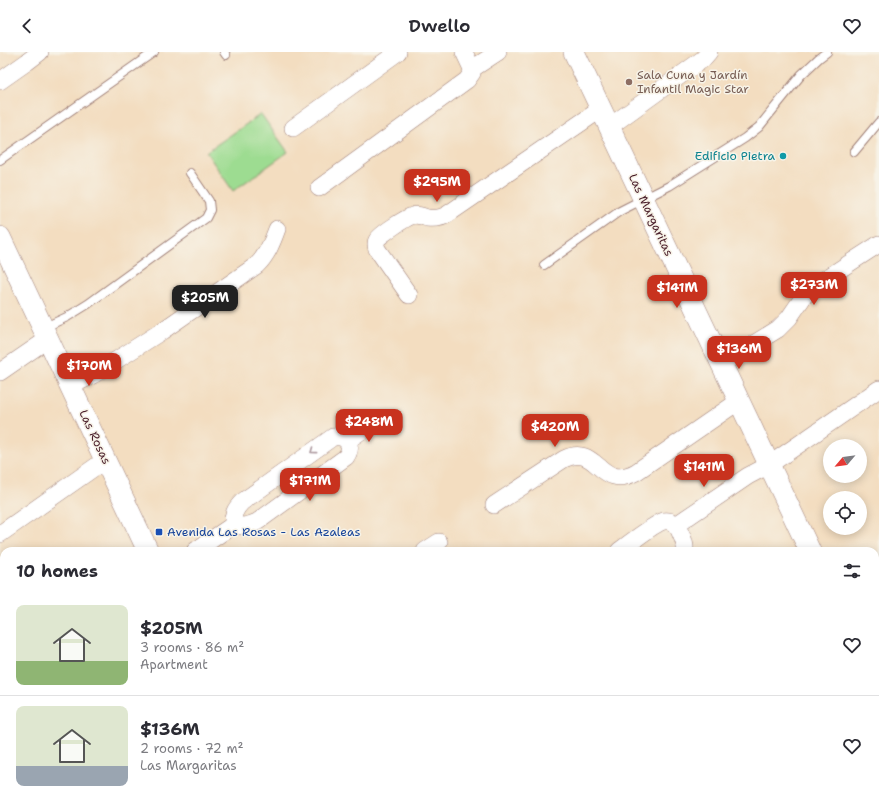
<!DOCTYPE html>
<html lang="en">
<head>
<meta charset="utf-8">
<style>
  body { margin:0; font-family:"Shantell Sans",sans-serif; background:#f2f2f3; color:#2b2b33; height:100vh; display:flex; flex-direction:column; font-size:15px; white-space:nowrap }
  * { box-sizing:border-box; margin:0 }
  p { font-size:13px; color:#7c7c81 }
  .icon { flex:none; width:22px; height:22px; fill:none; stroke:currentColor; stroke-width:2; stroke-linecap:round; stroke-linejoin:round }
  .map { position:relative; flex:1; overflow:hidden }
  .drawer { position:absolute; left:0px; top:495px; width:879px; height:256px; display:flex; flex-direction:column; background:#fff; border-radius:12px 12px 0 0; box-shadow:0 2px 10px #0003 }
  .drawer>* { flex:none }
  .needle { width:26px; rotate:241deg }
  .controls { position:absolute; left:823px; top:387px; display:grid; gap:8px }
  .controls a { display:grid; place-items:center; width:44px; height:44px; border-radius:50%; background:#fff; box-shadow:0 2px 10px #0003; font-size:20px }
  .price { position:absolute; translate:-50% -34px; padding:0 9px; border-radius:8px; background:#c8321e; color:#fff; font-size:13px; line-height:26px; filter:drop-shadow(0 1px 2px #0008) }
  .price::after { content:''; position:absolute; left:50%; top:24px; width:12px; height:9px; margin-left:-6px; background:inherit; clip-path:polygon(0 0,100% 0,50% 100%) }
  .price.active { background:#222; color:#fff }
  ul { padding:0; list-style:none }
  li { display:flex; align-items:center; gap:12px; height:100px; padding:0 16px }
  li+li { border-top:1px solid #e1e1e2 }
  li span { display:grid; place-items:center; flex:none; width:112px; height:80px; border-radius:8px; color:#555 }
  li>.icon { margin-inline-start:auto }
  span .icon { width:48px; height:48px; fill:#fffc; stroke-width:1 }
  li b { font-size:17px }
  h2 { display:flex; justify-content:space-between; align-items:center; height:48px; padding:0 16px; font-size:17px }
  header { display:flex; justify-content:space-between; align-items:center; height:52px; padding:0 16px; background:#fff; font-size:18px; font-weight:600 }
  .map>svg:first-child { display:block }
</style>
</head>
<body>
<header><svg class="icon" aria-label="back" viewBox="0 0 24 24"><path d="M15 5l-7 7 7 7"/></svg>Dwello<svg class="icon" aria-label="heart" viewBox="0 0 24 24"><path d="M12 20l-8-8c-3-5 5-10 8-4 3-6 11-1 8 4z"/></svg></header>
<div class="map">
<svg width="879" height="751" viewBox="0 0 879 751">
  <rect width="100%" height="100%" fill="#f7f3e8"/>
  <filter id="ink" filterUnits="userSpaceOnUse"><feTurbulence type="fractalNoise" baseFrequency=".025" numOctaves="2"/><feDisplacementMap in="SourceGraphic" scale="8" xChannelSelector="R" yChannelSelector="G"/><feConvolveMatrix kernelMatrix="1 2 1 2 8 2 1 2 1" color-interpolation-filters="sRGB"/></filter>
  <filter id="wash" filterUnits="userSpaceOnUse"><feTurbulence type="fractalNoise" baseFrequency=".012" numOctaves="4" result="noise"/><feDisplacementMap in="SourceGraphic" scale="16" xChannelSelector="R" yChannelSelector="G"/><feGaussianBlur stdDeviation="0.9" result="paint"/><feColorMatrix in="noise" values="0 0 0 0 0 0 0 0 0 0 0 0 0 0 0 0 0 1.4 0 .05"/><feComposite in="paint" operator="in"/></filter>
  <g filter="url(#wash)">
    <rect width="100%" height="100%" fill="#f3ddc0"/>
    <path fill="#9ddc91" stroke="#747e5e" d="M261,62l27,38 -55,39 -27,-39z"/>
  </g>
  <g filter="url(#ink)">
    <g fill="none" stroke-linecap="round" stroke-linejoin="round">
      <defs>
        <g id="service">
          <path d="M224,0l2,3"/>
          <path d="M854,100l25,-30"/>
          <path d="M0,108l154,-108"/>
          <path d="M544,213l76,-54 49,-25 76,-48 14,-11 42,-52 18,-17 8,-6"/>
          <path d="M43,276l24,-11 21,-13 118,-86 4,-8 -1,-9 -19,-28"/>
          <path d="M875,594l4,-3"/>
        </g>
        <g id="minor">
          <path d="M464,0l8,17"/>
          <path d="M0,29l27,-19 13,-10"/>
          <path d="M609,75l94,-68 6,-7"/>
          <path d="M293,76l105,-76"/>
          <path d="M319,136l148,-108 5,-7v-4l26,-17"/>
          <path d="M409,243l-32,-46c-1,-3 -2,-6 0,-9 1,-4 30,-23 35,-24 5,-2 10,0 15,2 8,1 15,0 21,-4l153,-105"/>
          <path d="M721,312l57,-35 11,-11 15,-22 12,-11 63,-41"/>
          <path d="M0,320l48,-33"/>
          <path d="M71,334l22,-11 69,-44 95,-66c10,-10 15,-22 20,-36"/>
          <path d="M347,389l27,-19"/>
          <path d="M494,453l70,-46c34,-17 35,33 72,13l103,-71"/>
          <path d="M676,473l72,-49 21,-11 110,-76"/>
          <path d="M0,482l105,-74"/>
          <path d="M195,499l38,-26c9,2 15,1 24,-3l89,-65c8,-12 1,-22 -13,-20l-91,65c-7,7 -10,13 -9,23"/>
          <path d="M425,499l14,-9"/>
          <path d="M619,499c8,-6 38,-29 45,-30 8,-1 12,3 15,9 3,7 7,13 6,21"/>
          <path d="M0,636l4,-3"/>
          <path d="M875,663l4,-3"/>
          <path d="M47,751l6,-4"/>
          <path d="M86,751l6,-4"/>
          <path d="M397,751l5,-4"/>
          <path d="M506,751l6,-4"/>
          <path d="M544,751l6,-4"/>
          <path d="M751,751l5,-4"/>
        </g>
        <g id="tertiary">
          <path d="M574,0l236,499"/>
          <path d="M0,185l148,314"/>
          <path d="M875,637l4,9"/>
          <path d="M265,747l2,4"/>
        </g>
      </defs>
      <use href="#service" stroke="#9e7e76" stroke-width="10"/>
      <use href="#minor" stroke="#9e7e76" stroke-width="18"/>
      <use href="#tertiary" stroke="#9e7e76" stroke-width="22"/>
      <use href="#service" stroke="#fff" stroke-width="8"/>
      <use href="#minor" stroke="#fff" stroke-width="17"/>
      <use href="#tertiary" stroke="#fff" stroke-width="21"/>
    </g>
    <defs><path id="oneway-chevron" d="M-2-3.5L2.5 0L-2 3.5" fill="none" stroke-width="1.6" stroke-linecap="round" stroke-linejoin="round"/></defs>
    <use stroke="#ae9aa0" href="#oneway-chevron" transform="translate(313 399) rotate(144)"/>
  </g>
  <circle fill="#8d6e63" stroke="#f7f3e8" stroke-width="1.5" cx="629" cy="30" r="4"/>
  <circle fill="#0f9aa8" stroke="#f7f3e8" stroke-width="1.5" cx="783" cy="104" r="4"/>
  <rect fill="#1a4fb4" stroke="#f7f3e8" stroke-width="1.5" x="155" y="476" width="8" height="8" rx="2"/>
  <g text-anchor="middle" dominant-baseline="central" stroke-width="3" stroke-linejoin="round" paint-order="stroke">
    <g font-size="12" fill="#785e54" stroke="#f7f3e8" text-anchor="start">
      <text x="637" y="23">Sala Cuna y Jardín<tspan x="637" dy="14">Infantil Magic Star</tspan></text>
    </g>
    <g font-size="12" fill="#0d838f" stroke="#f7f3e8" text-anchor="end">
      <text x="775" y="104">Edificio Pietra</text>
    </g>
    <g font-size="12" fill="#4a1f2b" stroke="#f7f3e8">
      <text transform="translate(651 163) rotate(65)">Las Margaritas</text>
      <text transform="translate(95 385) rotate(65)">Las Rosas</text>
    </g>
    <g font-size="12" fill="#164399" stroke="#f7f3e8" text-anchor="start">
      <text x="167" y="480">Avenida Las Rosas - Las Azaleas</text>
    </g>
  </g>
</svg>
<div class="controls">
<a><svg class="needle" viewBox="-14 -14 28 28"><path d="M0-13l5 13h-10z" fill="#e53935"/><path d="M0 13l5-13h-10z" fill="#7c7c81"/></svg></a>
<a><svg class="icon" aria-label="locate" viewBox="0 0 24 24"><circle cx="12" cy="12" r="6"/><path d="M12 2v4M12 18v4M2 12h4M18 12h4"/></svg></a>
</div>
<b class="price" style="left:437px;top:151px">$295M</b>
<b class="price" style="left:814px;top:254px">$273M</b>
<b class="price" style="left:677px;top:257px">$141M</b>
<b class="price active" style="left:205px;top:267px">$205M</b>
<b class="price" style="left:739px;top:318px">$136M</b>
<b class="price" style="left:89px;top:335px">$170M</b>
<b class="price" style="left:369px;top:391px">$248M</b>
<b class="price" style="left:555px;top:396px">$420M</b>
<b class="price" style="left:704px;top:436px">$141M</b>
<b class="price" style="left:310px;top:450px">$171M</b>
<section class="drawer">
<h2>10 homes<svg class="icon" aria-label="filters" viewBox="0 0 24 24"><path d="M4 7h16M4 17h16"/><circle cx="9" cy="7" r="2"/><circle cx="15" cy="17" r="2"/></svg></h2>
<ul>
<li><span style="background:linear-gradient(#dfe7d0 70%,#8fb573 0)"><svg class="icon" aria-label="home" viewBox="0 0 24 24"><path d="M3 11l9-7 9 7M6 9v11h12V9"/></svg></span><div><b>$205M</b><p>3 rooms · 86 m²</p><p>Apartment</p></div><svg class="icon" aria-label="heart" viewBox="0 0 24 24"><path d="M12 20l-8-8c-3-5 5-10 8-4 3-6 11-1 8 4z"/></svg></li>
<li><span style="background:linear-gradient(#dfe7d0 75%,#9aa5b1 0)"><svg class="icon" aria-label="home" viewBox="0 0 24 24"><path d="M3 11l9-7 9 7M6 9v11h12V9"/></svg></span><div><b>$136M</b><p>2 rooms · 72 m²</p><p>Las Margaritas</p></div><svg class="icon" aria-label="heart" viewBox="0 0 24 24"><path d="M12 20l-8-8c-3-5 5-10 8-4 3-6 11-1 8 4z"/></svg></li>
</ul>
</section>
</div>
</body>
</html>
